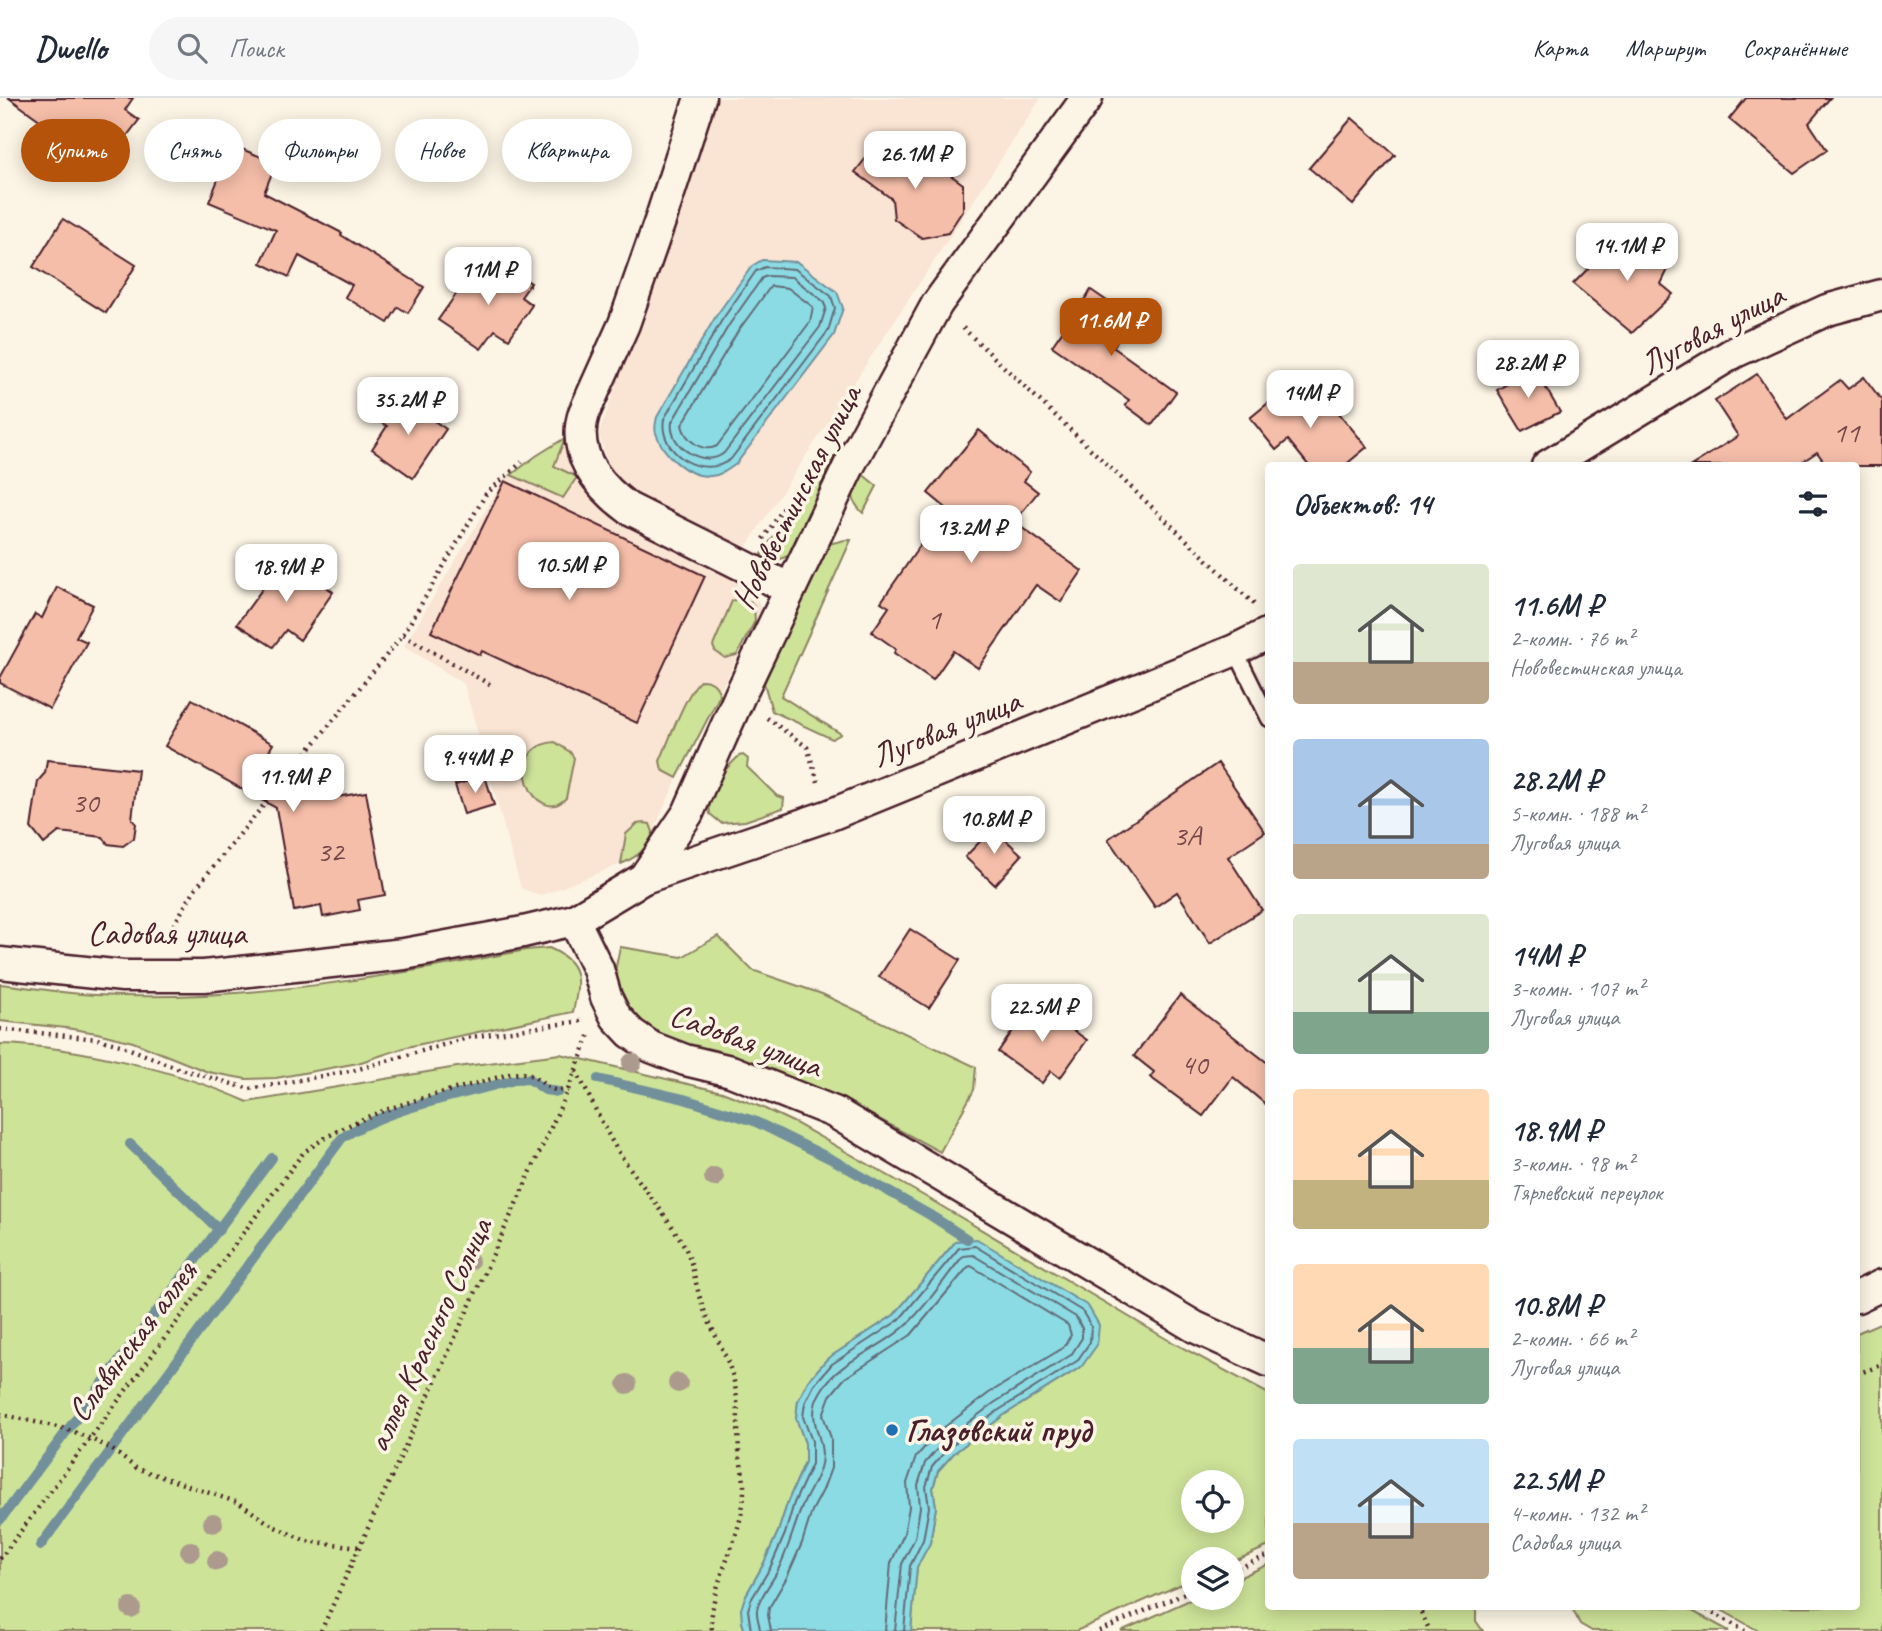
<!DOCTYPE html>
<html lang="ru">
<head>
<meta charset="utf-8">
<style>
  body { margin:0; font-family:Caveat,sans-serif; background:#f6f6f7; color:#1f2937; height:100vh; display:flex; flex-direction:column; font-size:26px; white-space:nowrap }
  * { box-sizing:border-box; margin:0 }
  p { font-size:23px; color:#747a83 }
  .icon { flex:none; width:38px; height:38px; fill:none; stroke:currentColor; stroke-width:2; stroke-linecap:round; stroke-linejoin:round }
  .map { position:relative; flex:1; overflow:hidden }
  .sheet { position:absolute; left:1265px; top:364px; width:595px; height:1148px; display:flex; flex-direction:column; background:#fff; border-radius:7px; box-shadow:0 4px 18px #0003 }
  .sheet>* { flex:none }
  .hud { position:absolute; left:21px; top:21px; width:665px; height:63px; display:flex; gap:14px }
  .buttons { position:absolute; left:1181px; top:1372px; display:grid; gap:14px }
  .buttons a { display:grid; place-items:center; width:63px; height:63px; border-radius:50%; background:#fff; box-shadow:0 4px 18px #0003; font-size:35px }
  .price { position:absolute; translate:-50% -60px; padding:0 16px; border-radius:14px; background:#fff; color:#222; font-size:23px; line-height:46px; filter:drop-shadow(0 2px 4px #0008) }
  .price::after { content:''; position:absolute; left:50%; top:42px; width:21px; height:16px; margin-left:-10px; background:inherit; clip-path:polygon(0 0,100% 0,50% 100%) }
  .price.current { background:#b45309; color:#fff }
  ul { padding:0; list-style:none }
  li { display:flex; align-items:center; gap:21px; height:175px; padding:0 28px }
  li span { display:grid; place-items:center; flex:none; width:196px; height:140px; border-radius:7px; color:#555 }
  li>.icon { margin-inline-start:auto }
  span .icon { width:84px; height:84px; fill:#fffc; stroke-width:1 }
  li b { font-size:30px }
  h2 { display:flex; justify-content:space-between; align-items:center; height:84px; padding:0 28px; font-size:30px }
  .chip { padding:0 24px; border-radius:32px; background:#fff; box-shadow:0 4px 18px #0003; font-size:24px; line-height:63px }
  .chip.current { background:#b45309; color:#fff }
  header { display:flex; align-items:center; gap:42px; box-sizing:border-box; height:98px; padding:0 35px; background:#fff; border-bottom:2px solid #e0e1e3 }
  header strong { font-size:33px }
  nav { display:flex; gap:38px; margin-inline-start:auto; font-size:24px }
  .search { width:490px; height:63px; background:#f6f6f7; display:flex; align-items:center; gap:18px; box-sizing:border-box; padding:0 24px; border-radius:38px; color:#747a83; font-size:26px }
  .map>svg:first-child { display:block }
</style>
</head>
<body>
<header>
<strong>Dwello</strong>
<div class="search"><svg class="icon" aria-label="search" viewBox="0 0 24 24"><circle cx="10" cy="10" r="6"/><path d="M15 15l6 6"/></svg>Поиск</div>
<nav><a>Карта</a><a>Маршрут</a><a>Сохранённые</a></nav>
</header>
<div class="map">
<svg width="1882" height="1533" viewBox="0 0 1882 1533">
  <rect width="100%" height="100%" fill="#fcf5e5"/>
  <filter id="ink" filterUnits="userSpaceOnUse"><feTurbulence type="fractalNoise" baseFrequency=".0143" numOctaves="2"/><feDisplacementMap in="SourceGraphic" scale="14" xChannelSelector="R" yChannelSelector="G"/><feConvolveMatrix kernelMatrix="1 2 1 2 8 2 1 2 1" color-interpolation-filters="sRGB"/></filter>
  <g filter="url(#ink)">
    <g fill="#fae4d3">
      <path d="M718,0h323l-297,452 -131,-66 -14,-50z"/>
      <path d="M565,340l5,1 17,47 15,20 132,64 22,23 5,16 -84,169 -30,68 -16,14 -91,36 -19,-8 -57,-204 -60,-38 101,-168 6,-3 52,23 -9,-32z"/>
    </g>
    <g fill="#cde398" stroke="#8c8162" stroke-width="2" fill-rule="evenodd">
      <path d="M565,340l-11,28 23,11 -14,21 -52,-23 25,-19z"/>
      <path d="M825,358l9,1 -46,99 -12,5 -19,1z"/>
      <path d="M861,375l16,13 -14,27c-14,-13 -12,-24 -2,-40z"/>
      <path d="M845,442h6l-70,156 60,38 -9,5 -60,-28 -8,-28 60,-138z"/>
      <path d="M739,500l11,4 4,5 1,14 -18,34 -12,3 -10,-7 -2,-5 19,-45z"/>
      <path d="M701,582c11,0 16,5 19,15l-43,83 -15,-8 -2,-9c8,-18 27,-71 41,-81z"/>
      <path d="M555,644l15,10 4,6 -8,40c-30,32 -68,-51 -11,-56z"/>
      <path d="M743,657l5,4 -1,8 30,29 7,2 -1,10 -38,13 -24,2 -11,-9c-4,-25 11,-41 29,-58z"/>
      <path d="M644,725l6,1 3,8c-5,17 -16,25 -32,32l5,-30 11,-10z"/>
      <path d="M718,838l34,34 70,24 154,73 -2,23 -34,62 -98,-53 -193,-68 -37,-45 8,-39 62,10z"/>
      <path d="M549,850c33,14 31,32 24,64l-166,35 -49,16 -82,15 -30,1 -38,-7 -75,-30 -36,-9 -31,-5 -66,-7v-37c32,3 63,10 96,11 145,7 288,-17 430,-45z"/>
      <path d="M0,946c76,2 179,27 248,58l209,-35 103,-13 162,38 39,15 36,17 129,73 244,144 99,53v152l-37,16v-3h-38l-1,20 -117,52h-165l6,-65 13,-23 6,-36 -3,-19 5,-17 16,-18 50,-38 78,-49 -126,-125 -62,74 -67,44 -19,22 -10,20 -2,17 9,25v19l-17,39 -10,31 -15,33 -18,32 -3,25 3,9h-745zM1194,1384h38v39h-38z"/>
      <path d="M1882,1224v309h-123l-43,-24 141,-1v-273z"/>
      <path d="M1269,1466v42l207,1v14l7,10h-362l73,-33h38v-17z"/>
      <path d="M1568,1509h117l44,24h-137l-12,-7 -7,-14z"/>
    </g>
    <g fill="#8bdbe5" stroke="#71909b" stroke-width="2">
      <path d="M762,162l35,2 40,30 6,16 -9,27 -98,129c-8,6 -15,11 -25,12 -23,2 -49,-22 -55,-43 -2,-5 0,-11 1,-16l59,-101 36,-50z"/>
      <path d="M977,1141l111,67 11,19 -2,20 -15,21 -78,49 -50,38 -16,18 -5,17 3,19 -6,36 -13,24 -6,64h-166l-3,-9 -1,-13 4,-12 18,-32 15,-33 10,-31 17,-39v-19l-9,-25 2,-17 10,-20 19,-22 67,-44 62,-74z"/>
    </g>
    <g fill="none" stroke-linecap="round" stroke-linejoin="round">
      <g stroke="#646a75" stroke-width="2">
        <path d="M765,169l30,2 36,27 4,12 -7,23 -97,128c-28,22 -73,-6 -67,-40l58,-99 34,-49z"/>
        <path d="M767,178l25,1 31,24 3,7 -6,19 -96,126c-19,16 -56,-6 -52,-31l57,-97 33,-47z"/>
        <path d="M771,188l17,2 25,19 -3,15 -93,124c-15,8 -32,-7 -35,-21l56,-94z"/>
        <path d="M751,1533l-3,-21 3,-10 19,-32 15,-34 9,-31 18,-39v-23l-9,-24 2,-14 9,-18 18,-21 67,-44 60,-72 16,-2 107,65 9,15 -1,16 -13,19 -78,49 -50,37 -17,20 -6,20 3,20 -6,33 -13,26 -6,65"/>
        <path d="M760,1533c0,-7 -4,-14 -3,-21 2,-13 14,-26 20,-38 11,-21 16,-43 25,-65 5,-13 14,-25 18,-39 9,-30 -18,-46 1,-77 19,-32 58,-40 84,-65 22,-20 39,-47 58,-70l10,-1 103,62 6,11v10l-11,17 -77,48 -50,38 -19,22 -7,22 2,22 -5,31 -13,26 -7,67"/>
        <path d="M771,1533l-3,-16 1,-7 18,-31 15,-34 10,-32 11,-21 8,-22v-30l-8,-23 7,-19 15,-18 66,-43 57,-68 3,-1 97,59 3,10 -8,13 -74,45 -51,39 -22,25 -9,26 2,24 -5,27 -13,29 -6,68"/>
      </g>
      <g stroke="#71909b" stroke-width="10">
        <path d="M598,981l86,20 70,22 81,40 95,54 37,24"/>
        <path d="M130,1046l89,86"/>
        <path d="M0,1422l272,-362"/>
        <path d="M40,1448l302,-408c43,-30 120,-43 172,-58l15,-1 16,11 13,2"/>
      </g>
    </g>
    <g fill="#f5bea9" stroke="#4a1f2b" stroke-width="2">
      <path d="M9,0h124l-8,12 14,10 -22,29 -14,-10 -14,18 -14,-10 -6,8 -27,-20 6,-9z"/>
      <path d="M1746,0h84l-21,25 18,27 -33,23 -65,-54z"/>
      <path d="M1352,20l43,37 -42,50 -44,-37z"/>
      <path d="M881,41l39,26 19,2 24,17v26l-15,23 -26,5 -28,-19 -2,-20 -37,-27z"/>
      <path d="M232,47l44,18 -12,30 78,40 -1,2 83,52 -16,26 -10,-6 -10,16 -43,-26 7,-12 -53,-29 -10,21 -28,-14 15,-33 -67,-28z"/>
      <path d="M63,121l73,46 -30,48 -73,-46z"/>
      <path d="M1642,140l29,25 -10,21 12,10 -41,39 -59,-49 43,-44 14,13z"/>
      <path d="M501,165l30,20 -10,14 11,8 -23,34 -14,-9 -14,19 -43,-29 26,-37 9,6 12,-17 7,5z"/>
      <path d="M1091,192l32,22 -9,12 5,3 -5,8 5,4 -6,8 63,45 -24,33 -27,-20 4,-5 -77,-54z"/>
      <path d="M1534,270l26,44 -38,19 -25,-41z"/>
      <path d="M1757,276l30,45 53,-39 8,9 16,-12 18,24v65h-55l-10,-14 -21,14h-105l47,-30 -23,-35z"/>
      <path d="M1284,292l15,18 21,-18 47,57 -23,19h-35l-21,-26 -12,10 -26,-32z"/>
      <path d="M398,298l48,33 -33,49 -41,-29 15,-23 -7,-4z"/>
      <path d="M979,332l51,42 -6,9 14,11 -24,30 68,49 -21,31 -25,-17 -58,83 -25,-17 -20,29 -39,-27 2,-4 -24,-17 17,-25 -8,-5 65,-94 -18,-15z"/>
      <path d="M505,383l200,95 -68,147 -155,-72 -2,4 -49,-23z"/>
      <path d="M286,458l47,36 -33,48 -14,-10 -13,17 -36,-23z"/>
      <path d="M57,489l36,18 -17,32 11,5 -37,67 -50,-26v-5l35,-64 7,4z"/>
      <path d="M192,601l81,45 -23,41 76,-14 5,27 35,-6 19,103 -27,5 2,10 -37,7 -2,-11 -27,5 -18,-103 -111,-62z"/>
      <path d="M47,662l91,10 -6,49 4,5 -2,14 -11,8 -15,-2 -5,-7 -44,-5 -15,12 -13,-16 7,-47 7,-8z"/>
      <path d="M1218,665l47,69 -37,25 34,53 -52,33 -33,-51 -22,15 -47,-68z"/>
      <path d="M485,678l9,29 -30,9 -9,-29z"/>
      <path d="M993,730l29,27 -27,30 -30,-28z"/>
      <path d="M910,831l50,31 -31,48 -50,-31z"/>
      <path d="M1180,897l89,69v43l-36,-30 -30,39 -53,-39 4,-5 -20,-16z"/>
      <path d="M1033,904l54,38 -27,38 -9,-7 -9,12 -44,-31z"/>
    </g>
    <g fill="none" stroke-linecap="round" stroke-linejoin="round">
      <defs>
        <path id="lane" d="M1235,552l34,69"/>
        <g id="street">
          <path d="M700,0l-40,123 -36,103 -40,89c-13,40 13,72 44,95l162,81"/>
          <path d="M1547,368l188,-114 92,-42 55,-15"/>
          <path d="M644,780l186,-63 405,-165 34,-17"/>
          <path d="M574,822l24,49 8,28 10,20 15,16 20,14 34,13 46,11 103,41 361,215 74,34"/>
          <path d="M0,865l123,13h81l200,-22 119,-22 51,-12 70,-42 44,-65 52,-118 109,-229 88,-162 150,-206"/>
          <path d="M1857,1199l25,-12"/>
        </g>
      </defs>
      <use href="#lane" stroke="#4a1f2b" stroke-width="19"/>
      <use href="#street" stroke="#4a1f2b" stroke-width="35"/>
      <g stroke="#4a1f2b" stroke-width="4.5" stroke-dasharray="2 5" stroke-linecap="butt">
        <path d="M963,230l291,276"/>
        <path d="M763,441l36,-54"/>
        <path d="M403,537l88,50"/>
        <path d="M767,620l40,29 12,38"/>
        <path d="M163,845l32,-54 208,-254 83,-141 36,-32"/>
        <path d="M0,931l97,10 23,6 60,24 70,20 105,-19 116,-33 110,-16"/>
        <path d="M576,973c16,29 29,62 48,89 19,27 41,54 58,82 11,18 12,37 18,56 7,25 23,48 31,73 9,26 6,53 8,79 1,13 5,25 5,37 1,52 -37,97 -32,144"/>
        <path d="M1857,1276l25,-9"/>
        <path d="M0,1316l66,15 23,9 21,10 26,20 103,35 34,23 33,15 54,6"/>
        <path d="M0,1461l303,-406c59,-45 136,-58 206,-79 5,0 12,-2 17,0 18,4 19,20 42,16"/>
        <path d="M1232,1473l37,-16"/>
        <path d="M1418,1508l12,25"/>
        <path d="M1701,1508l44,25"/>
        <path d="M321,1533l247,-541 21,-54"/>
        <path d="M1099,1533l95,-42"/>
      </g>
      <use href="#lane" stroke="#fcf5e5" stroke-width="14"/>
      <use href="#street" stroke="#fcf5e5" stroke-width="30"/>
    </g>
    <g fill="#ac9a8e">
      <circle cx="632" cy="965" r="10"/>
      <circle cx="714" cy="1079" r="10"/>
      <circle cx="469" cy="1163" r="10"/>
      <circle cx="678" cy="1285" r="10"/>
      <circle cx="627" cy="1286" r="10"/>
      <circle cx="213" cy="1425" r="10"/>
      <circle cx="190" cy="1453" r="10"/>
      <circle cx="217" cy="1463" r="10"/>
      <circle cx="131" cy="1510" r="10"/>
    </g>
  </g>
  <circle fill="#1f6fb2" stroke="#fcf5e5" stroke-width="2.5" cx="892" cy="1332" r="7"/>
  <g text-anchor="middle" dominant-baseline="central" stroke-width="7" stroke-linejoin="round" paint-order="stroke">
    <g font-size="30" fill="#75474a">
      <text x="1846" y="334">11</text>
      <text x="934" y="521">1</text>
      <text x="85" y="704">30</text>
      <text x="1187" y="737">3А</text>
      <text x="330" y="753">32</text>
      <text x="1194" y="966">40</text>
    </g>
    <g font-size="33" fill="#4a1f2b" stroke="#fcf5e5">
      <text transform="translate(1712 231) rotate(-28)">Луговая улица</text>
      <text transform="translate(796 399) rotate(-63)">Нововестинская улица</text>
      <text transform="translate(946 630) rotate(-22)">Луговая улица</text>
      <text x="167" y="835">Садовая улица</text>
      <text transform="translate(746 942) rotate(20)">Садовая улица</text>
      <text transform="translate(429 1237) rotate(-65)">аллея Красного Солнца</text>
      <text transform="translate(132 1243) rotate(-53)">Славянская аллея</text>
    </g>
    <g font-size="33" font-weight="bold" fill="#4a1f2b" stroke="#fcf5e5" text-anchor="start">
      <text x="906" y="1332">Глазовский пруд</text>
    </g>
  </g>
</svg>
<div class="buttons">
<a><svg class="icon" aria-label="locate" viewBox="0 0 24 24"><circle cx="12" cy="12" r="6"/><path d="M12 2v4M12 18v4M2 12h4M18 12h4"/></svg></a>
<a><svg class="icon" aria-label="layers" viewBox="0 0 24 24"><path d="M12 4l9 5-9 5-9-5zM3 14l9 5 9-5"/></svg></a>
</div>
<b class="price" style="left:915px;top:93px">26.1M ₽</b>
<b class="price" style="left:1627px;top:185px">14.1M ₽</b>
<b class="price" style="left:488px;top:209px">11M ₽</b>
<b class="price current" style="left:1111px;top:260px">11.6M ₽</b>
<b class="price" style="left:1528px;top:302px">28.2M ₽</b>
<b class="price" style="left:1310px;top:332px">14M ₽</b>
<b class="price" style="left:408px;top:339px">35.2M ₽</b>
<b class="price" style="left:971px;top:467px">13.2M ₽</b>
<b class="price" style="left:569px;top:504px">10.5M ₽</b>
<b class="price" style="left:286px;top:506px">18.9M ₽</b>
<b class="price" style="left:475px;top:697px">9.44M ₽</b>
<b class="price" style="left:293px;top:716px">11.9M ₽</b>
<b class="price" style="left:994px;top:758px">10.8M ₽</b>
<b class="price" style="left:1042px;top:946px">22.5M ₽</b>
<div class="hud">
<a class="chip current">Купить</a>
<a class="chip">Снять</a>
<a class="chip">Фильтры</a>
<a class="chip">Новое</a>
<a class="chip">Квартира</a>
</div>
<section class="sheet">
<h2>Объектов: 14<svg class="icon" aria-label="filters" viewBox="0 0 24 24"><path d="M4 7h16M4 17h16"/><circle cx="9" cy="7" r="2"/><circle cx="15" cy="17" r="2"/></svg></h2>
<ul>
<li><span style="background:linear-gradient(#dfe7d0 70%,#b9a48a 0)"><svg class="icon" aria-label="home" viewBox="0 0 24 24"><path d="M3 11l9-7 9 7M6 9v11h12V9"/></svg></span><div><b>11.6M ₽</b><p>2-комн. · 76 m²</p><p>Нововестинская улица</p></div></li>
<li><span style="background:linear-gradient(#a9c7e8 75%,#b9a48a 0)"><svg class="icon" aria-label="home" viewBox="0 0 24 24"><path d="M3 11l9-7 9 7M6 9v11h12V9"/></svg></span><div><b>28.2M ₽</b><p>5-комн. · 188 m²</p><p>Луговая улица</p></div></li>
<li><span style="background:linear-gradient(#dfe7d0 70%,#7fa58c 0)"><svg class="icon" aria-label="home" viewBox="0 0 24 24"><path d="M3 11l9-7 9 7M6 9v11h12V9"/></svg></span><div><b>14M ₽</b><p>3-комн. · 107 m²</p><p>Луговая улица</p></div></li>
<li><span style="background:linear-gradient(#ffd9b3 65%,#c2b280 0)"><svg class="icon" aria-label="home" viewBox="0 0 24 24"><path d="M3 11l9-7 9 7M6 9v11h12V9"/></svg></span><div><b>18.9M ₽</b><p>3-комн. · 98 m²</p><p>Тярлевский переулок</p></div></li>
<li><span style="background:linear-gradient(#ffd9b3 60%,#7fa58c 0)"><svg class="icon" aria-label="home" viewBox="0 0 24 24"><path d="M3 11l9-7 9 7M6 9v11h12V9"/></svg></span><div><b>10.8M ₽</b><p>2-комн. · 66 m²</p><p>Луговая улица</p></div></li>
<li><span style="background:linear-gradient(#bfe0f5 60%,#b9a48a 0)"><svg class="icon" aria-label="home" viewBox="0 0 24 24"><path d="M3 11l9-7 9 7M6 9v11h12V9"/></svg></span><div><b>22.5M ₽</b><p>4-комн. · 132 m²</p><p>Садовая улица</p></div></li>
</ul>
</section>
</div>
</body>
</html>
